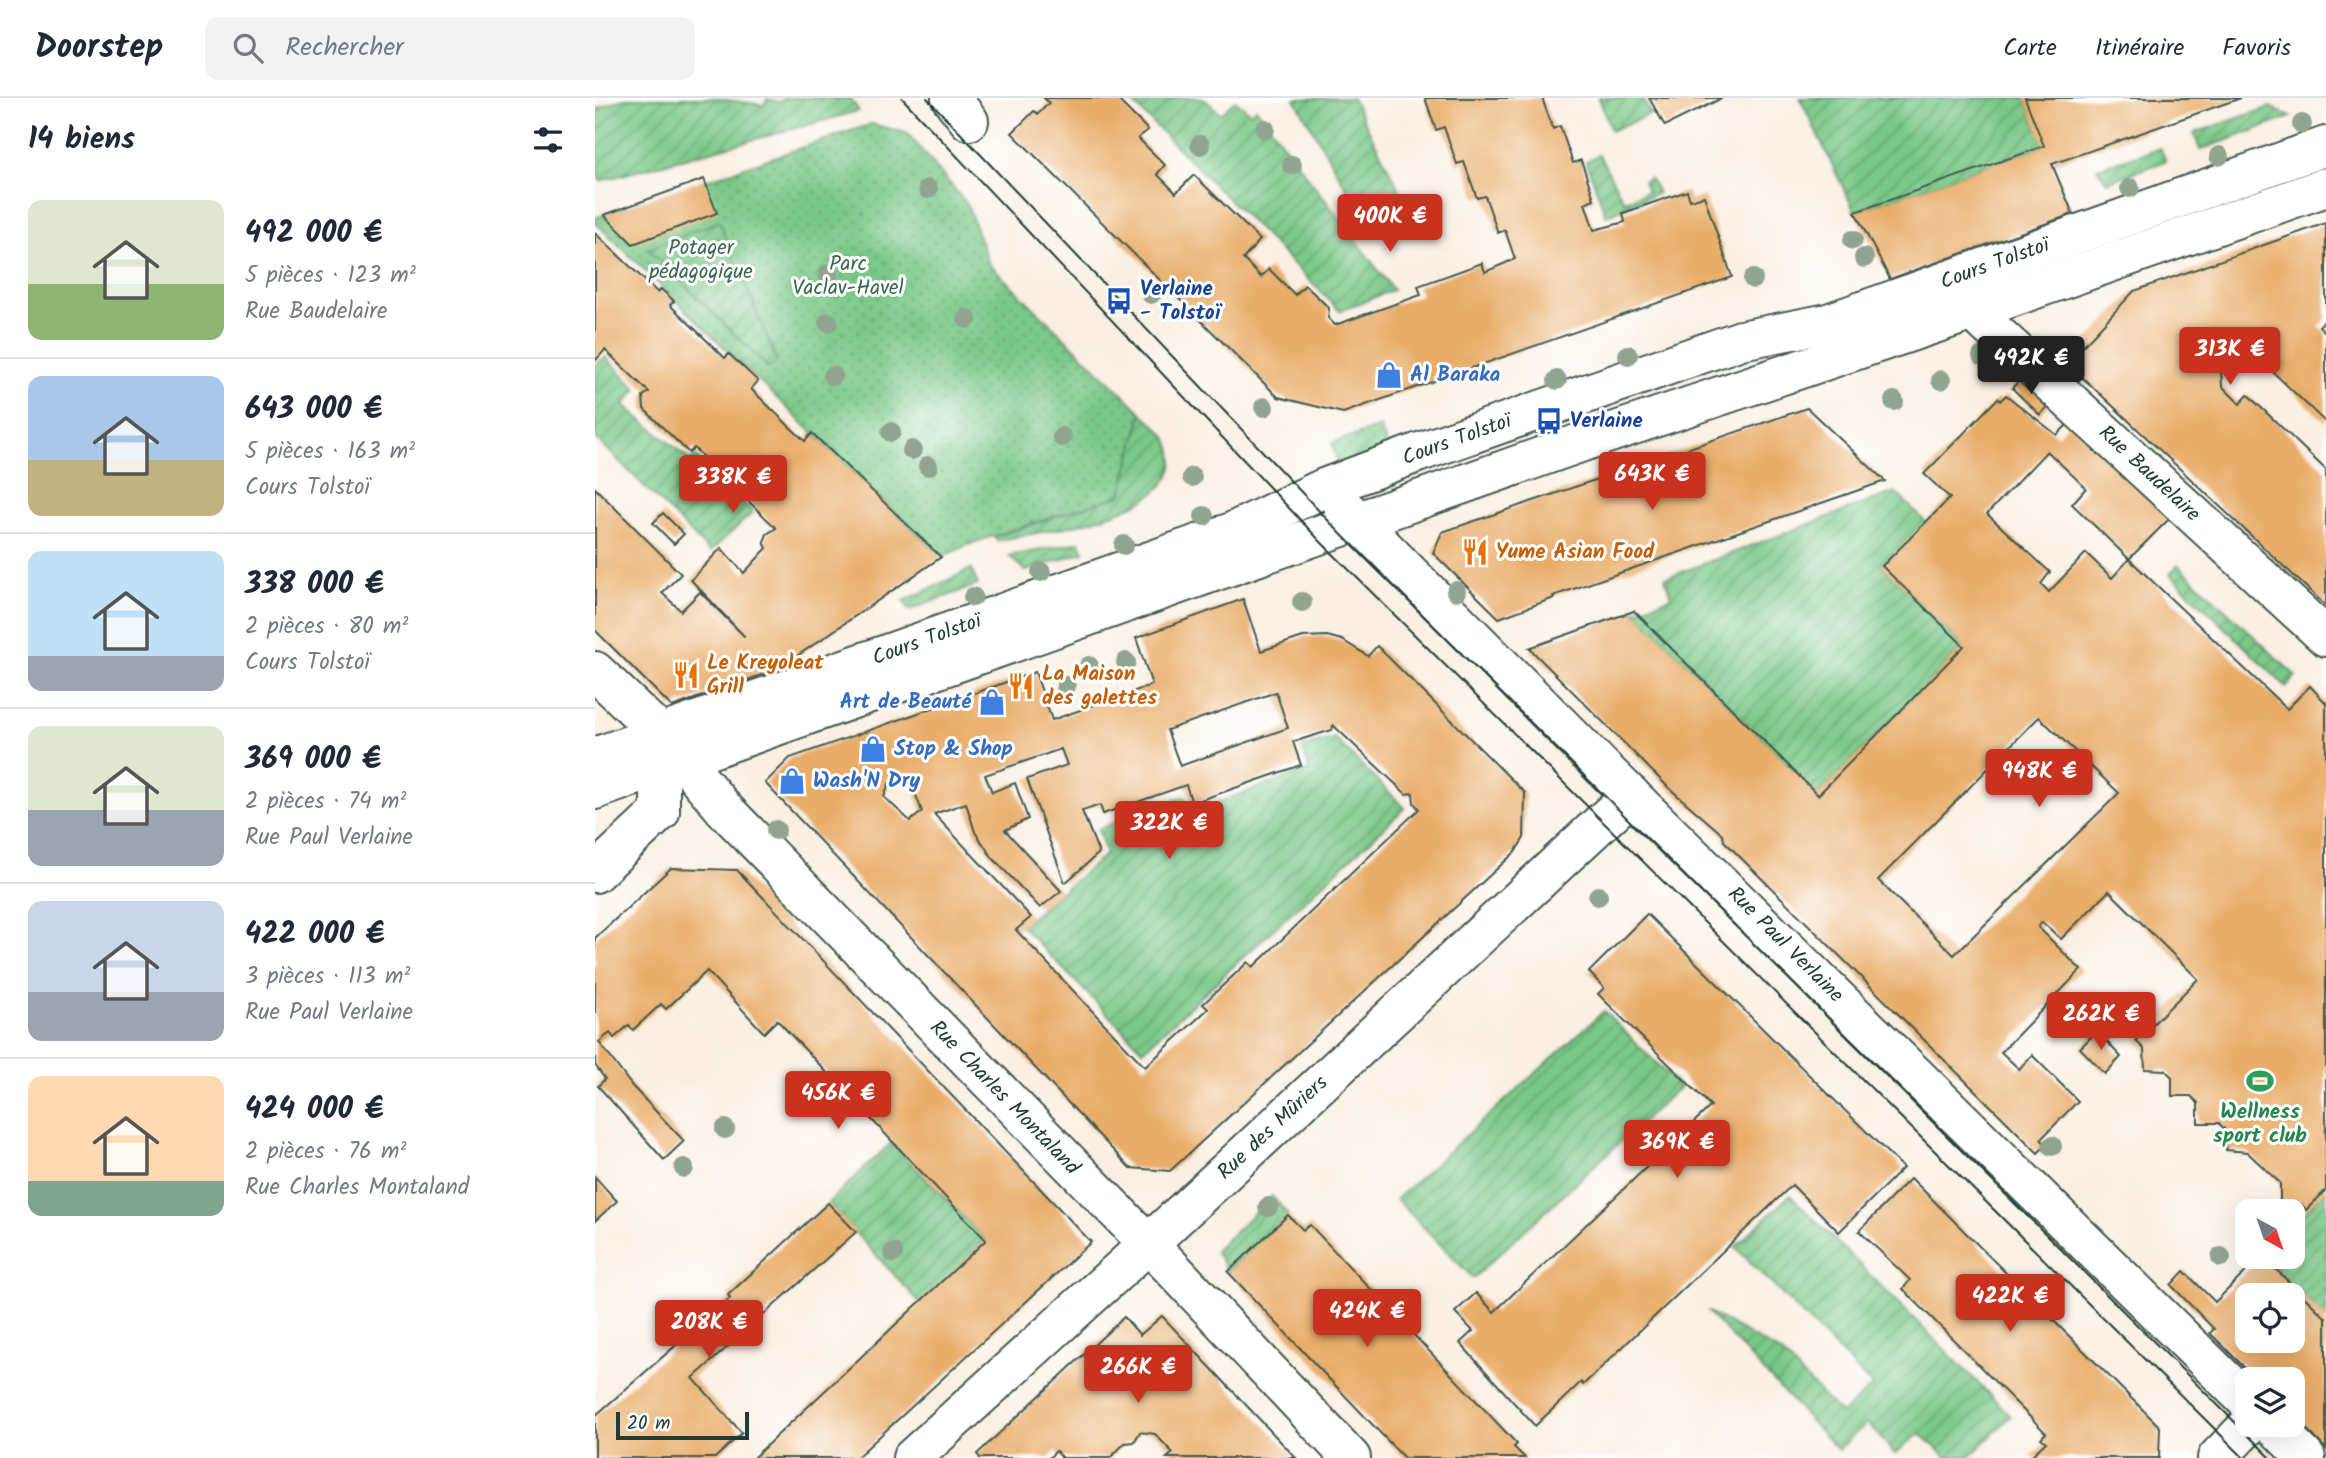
<!DOCTYPE html>
<html lang="fr">
<head>
<meta charset="utf-8">
<style>
  body { margin:0; font-family:Kalam,sans-serif; background:#f2f2f3; color:#1f2937; height:100vh; display:flex; flex-direction:column; font-size:26px; white-space:nowrap }
  * { box-sizing:border-box; margin:0 }
  p { font-size:23px; color:#747a83 }
  .icon { flex:none; width:38px; height:38px; fill:none; stroke:currentColor; stroke-width:2; stroke-linecap:round; stroke-linejoin:round }
  .map { position:relative; flex:1; overflow:hidden }
  .sheet { display:flex; flex-direction:column; background:#fff; width:595px }
  .sheet>* { flex:none }
  .needle { width:46px; rotate:140deg }
  .controls { position:absolute; left:1640px; top:1101px; display:grid; gap:14px }
  .controls a { display:grid; place-items:center; width:70px; height:70px; border-radius:14px; background:#fff; box-shadow:0 7px 28px #0002; font-size:35px }
  .scale { position:absolute; left:21px; bottom:18px; width:133px; box-sizing:border-box; padding-left:7px; border:4px solid #1f3d34; border-top:0; font-size:19px; line-height:24px; white-space:nowrap; color:#1f3d34; -webkit-text-stroke:5px #fff; paint-order:stroke }
  .price { position:absolute; translate:-50% -60px; padding:0 16px; border-radius:7px; background:#c8321e; color:#fff; font-size:23px; line-height:46px; filter:drop-shadow(0 2px 4px #0008) }
  .price::after { content:''; position:absolute; left:50%; top:42px; width:21px; height:16px; margin-left:-10px; background:inherit; clip-path:polygon(0 0,100% 0,50% 100%) }
  .price.selected { background:#222; color:#fff }
  ul { padding:0; list-style:none }
  li { display:flex; align-items:center; gap:21px; height:175px; padding:0 28px }
  li+li { border-top:2px solid #e0e1e3 }
  li span { display:grid; place-items:center; flex:none; width:196px; height:140px; border-radius:14px; color:#555 }
  li>.icon { margin-inline-start:auto }
  span .icon { width:84px; height:84px; fill:#fffc; stroke-width:1 }
  li b { font-size:30px }
  h2 { display:flex; justify-content:space-between; align-items:center; height:84px; padding:0 28px; font-size:30px }
  header { display:flex; align-items:center; gap:42px; box-sizing:border-box; height:98px; padding:0 35px; background:#fff; border-bottom:2px solid #e0e1e3 }
  header strong { font-size:33px }
  nav { display:flex; gap:38px; margin-inline-start:auto; font-size:24px }
  .search { width:490px; height:63px; background:#f2f2f3; display:flex; align-items:center; gap:18px; box-sizing:border-box; padding:0 24px; border-radius:14px; color:#747a83; font-size:26px }
  main { display:flex; flex:1; min-height:0 }
  .map>svg:first-child { display:block }
</style>
</head>
<body>
<header>
<strong>Doorstep</strong>
<div class="search"><svg class="icon" aria-label="search" viewBox="0 0 24 24"><circle cx="10" cy="10" r="6"/><path d="M15 15l6 6"/></svg>Rechercher</div>
<nav><a>Carte</a><a>Itinéraire</a><a>Favoris</a></nav>
</header>
<main>
<section class="sheet">
<h2>14 biens<svg class="icon" aria-label="filters" viewBox="0 0 24 24"><path d="M4 7h16M4 17h16"/><circle cx="9" cy="7" r="2"/><circle cx="15" cy="17" r="2"/></svg></h2>
<ul>
<li><span style="background:linear-gradient(#dfe7d0 60%,#8fb573 0)"><svg class="icon" aria-label="home" viewBox="0 0 24 24"><path d="M3 11l9-7 9 7M6 9v11h12V9"/></svg></span><div><b>492 000 €</b><p>5 pièces · 123 m²</p><p>Rue Baudelaire</p></div></li>
<li><span style="background:linear-gradient(#a9c7e8 60%,#c2b280 0)"><svg class="icon" aria-label="home" viewBox="0 0 24 24"><path d="M3 11l9-7 9 7M6 9v11h12V9"/></svg></span><div><b>643 000 €</b><p>5 pièces · 163 m²</p><p>Cours Tolstoï</p></div></li>
<li><span style="background:linear-gradient(#bfe0f5 75%,#9aa5b1 0)"><svg class="icon" aria-label="home" viewBox="0 0 24 24"><path d="M3 11l9-7 9 7M6 9v11h12V9"/></svg></span><div><b>338 000 €</b><p>2 pièces · 80 m²</p><p>Cours Tolstoï</p></div></li>
<li><span style="background:linear-gradient(#dfe7d0 60%,#9aa5b1 0)"><svg class="icon" aria-label="home" viewBox="0 0 24 24"><path d="M3 11l9-7 9 7M6 9v11h12V9"/></svg></span><div><b>369 000 €</b><p>2 pièces · 74 m²</p><p>Rue Paul Verlaine</p></div></li>
<li><span style="background:linear-gradient(#c9d6e8 65%,#9aa5b1 0)"><svg class="icon" aria-label="home" viewBox="0 0 24 24"><path d="M3 11l9-7 9 7M6 9v11h12V9"/></svg></span><div><b>422 000 €</b><p>3 pièces · 113 m²</p><p>Rue Paul Verlaine</p></div></li>
<li><span style="background:linear-gradient(#ffd9b3 75%,#7fa58c 0)"><svg class="icon" aria-label="home" viewBox="0 0 24 24"><path d="M3 11l9-7 9 7M6 9v11h12V9"/></svg></span><div><b>424 000 €</b><p>2 pièces · 76 m²</p><p>Rue Charles Montaland</p></div></li>
</ul>
</section>
<div class="map">
<svg width="1731" height="1360" viewBox="0 0 1731 1360">
  <defs>
    <pattern id="grass-dots" width="8" height="8" patternUnits="userSpaceOnUse" patternTransform="scale(1.75)"><rect width="8" height="8" fill="#7ac888"/><path d="M2 2h.1M6 6h.1" fill="none" stroke="#63a470" stroke-width="1.8" stroke-linecap="round"/></pattern>
    <pattern id="garden-furrows" width="10" height="10" patternUnits="userSpaceOnUse" patternTransform="scale(1.75)"><rect width="10" height="10" fill="#7ac888"/><path d="M-1 1l2-2M0 10L10 0M9 11l2-2" fill="none" stroke="#63a470"/></pattern>
  </defs>
  <rect width="100%" height="100%" fill="#fff"/>
  <filter id="ink" filterUnits="userSpaceOnUse"><feTurbulence type="fractalNoise" baseFrequency=".0143" numOctaves="2"/><feDisplacementMap in="SourceGraphic" scale="14" xChannelSelector="R" yChannelSelector="G"/><feConvolveMatrix kernelMatrix="1 2 1 2 8 2 1 2 1" color-interpolation-filters="sRGB"/></filter>
  <filter id="wash" filterUnits="userSpaceOnUse"><feTurbulence type="fractalNoise" baseFrequency=".00686" numOctaves="4" result="noise"/><feDisplacementMap in="SourceGraphic" scale="28" xChannelSelector="R" yChannelSelector="G"/><feGaussianBlur stdDeviation="1.57" result="paint"/><feColorMatrix in="noise" values="0 0 0 0 0 0 0 0 0 0 0 0 0 0 0 0 0 1.4 0 .05"/><feComposite in="paint" operator="in"/></filter>
  <g filter="url(#wash)">
    <rect width="100%" height="100%" fill="#faefe2"/>
    <path fill="url(#grass-dots)" stroke="#4c825e" stroke-width="2" d="M276,26l36,9 60,71 22,60 153,149 -21,82 -146,47 -34,15 -346,-335v-4z"/>
    <g fill="url(#garden-furrows)" stroke="#4c825e" stroke-width="2">
      <path d="M30,0h88l51,7 3,-6 12,3 5,-4h66l9,13 -259,70 -5,-15v-56z"/>
      <path d="M533,0h75l18,16 14,-14 16,13 5,-5 137,182 -53,21z"/>
      <path d="M757,0l54,104 -42,17 -69,-120z"/>
      <path d="M1004,0h43l9,16 -40,17z"/>
      <path d="M1205,0h225l19,48 -189,66z"/>
      <path d="M1675,9l21,10 -91,33 -6,-17z"/>
      <path d="M1565,50l6,13 -59,21 -10,-14z"/>
      <path d="M1004,57l25,46 23,-9 -3,-11 6,-3 8,15 -52,23 -20,-55z"/>
      <path d="M124,123l58,140 -8,7 -121,-119z"/>
      <path d="M11,259l31,32 -13,16 66,55 5,-4 58,56 -43,40 -115,-115v-72z"/>
      <path d="M547,315c8,8 21,18 26,27 35,74 -131,91 -171,101l-3,-4 127,-42z"/>
      <path d="M785,329l8,21 -50,17 -6,-22z"/>
      <path d="M1300,394l32,31 -45,43 82,80 -146,149 -184,-184 38,-14 -7,-19z"/>
      <path d="M485,444l4,10 -58,19 -17,-15z"/>
      <path d="M1583,467l118,111 -10,11 -116,-113z"/>
      <path d="M376,471l7,16 -69,25 -5,-9z"/>
      <path d="M739,640l71,70 -262,242 -122,-124 85,-72 -8,-25 86,-32 6,15 119,-42 -7,-23z"/>
      <path d="M1009,913l76,76 -207,191 -77,-79z"/>
      <path d="M296,1045l95,97 -65,64 -93,-101z"/>
      <path d="M1731,1092v128l-62,-61 29,-1v-31z"/>
      <path d="M1195,1097l221,221 -42,42h-22l-27,-25 -25,21 -28,-31 -29,27 -131,-139 74,42 60,61 32,-28 -138,-139z"/>
      <path d="M677,1098l16,19 -60,57 -13,-21z"/>
    </g>
    <g id="blocks">
      <g fill="#e9ad6b" fill-rule="evenodd">
        <path d="M449,0h72l32,32 -10,8 27,27 -8,9 19,19 18,-18 66,65 -17,19 18,18 8,-8 26,26 10,-10 24,23 -1,10 7,7 86,-30 -3,-9 64,-23 3,9 30,-13 -10,-29 -7,3 -13,-37 -8,2 -13,-36 -7,2 -13,-37 -8,3 -11,-32h117l11,31 7,-3 13,37 8,-3 13,39 -9,4 9,27 31,-8 -2,-9 64,-22 3,9 14,-4 28,81 -389,136 -65,-16 -266,-264 22,-22 4,3 11,-11z"/>
        <path d="M1054,0h73l-57,28z"/>
        <path d="M1430,0h216l-189,66 21,50 -183,65 -35,-67 189,-66z"/>
        <path d="M109,81l13,34 -84,31 -29,-29z"/>
        <path d="M1731,125v96l-7,7 7,7v90l-81,-78 -24,24 1,17 18,18 8,-9 78,75v136l-259,-243 67,-72z"/>
        <path d="M0,135l63,60 3,-4 13,12 -4,4 55,53 4,-4 29,27 -7,8 39,38 15,14 7,-8 129,124 -163,112 -106,38 -77,-77v-142l86,86 -19,19 19,18 19,-19 45,45 -54,-57 30,-32 23,25 23,-25 -3,-6 3,-8 9,-6 -82,-80 -5,5 -45,-44 -1,-13 6,-4 -44,-42 -10,11z"/>
        <path d="M1427,280l28,26 -10,11 -28,-27z"/>
        <path d="M1411,297l51,40 12,-12 101,95 -41,41 -57,-55 14,-16 -39,-37 -60,63 63,58 -9,12 8,8 37,-39 26,25 17,-19 158,150 23,-23 16,17v487l-20,20 -5,-6h-21v-21l-33,-31 -21,-2 -1,-20 -6,-7h-21v-20l-7,-7h-19v-19l-7,-7 -20,-1 -1,-20 -8,-8 62,-62 -89,-88 -48,48 -19,-17 -4,5 43,43 -80,82 18,17 13,-14 46,46 -37,38 5,6 -8,8 -314,-312 -1,-6 -54,-47 -140,-140 105,-37 184,184 146,-149 -82,-80 68,-68 -26,-24 74,-76 2,3zM1444,619l80,76 -165,162 -76,-75z"/>
        <path d="M1212,310l78,73 -332,115 1,2 -55,20 -66,-65 9,-21z"/>
        <path d="M68,415l21,21 -10,10 -21,-21z"/>
        <path d="M648,501l18,52 42,-14 24,-1 15,4 26,16 9,-10 148,147 -1,45 -9,14 -345,319 -40,-3 -365,-385 25,-25 245,-86 17,48 100,-35 -16,-47zM681,594l12,36 -108,38 -13,-36zM738,627l73,69 7,-1 1,10 5,6 -166,158 -5,-5 -45,42 5,5 -63,58 -129,-137 15,-13 -97,-103 32,-11 9,29 17,25 48,51 21,-17 -56,-61 23,-11 -13,-36 -23,9 -7,-17 76,-26 6,16 -40,14 38,104 34,-30 -17,-42 18,-6 3,9 83,-29 6,18 109,-38 -8,-23 39,-12zM315,680l12,34 -12,9 -26,-24 5,-13 5,4z"/>
        <path d="M76,770l66,2 354,372 -235,216h-103l233,-218 -209,-220 -13,13 -57,-62 -41,38 -5,-5 -28,26 -4,-5 -15,13 -4,-5 -11,9 33,44 52,55 -20,19 -66,-74 7,-7 -10,-14v-127z"/>
        <path d="M1052,816l256,254 -64,64 -47,-47 -209,200 -2,-3 -46,44 -75,-83 13,-12 -18,-19 21,-19 18,19 217,-206 -113,-112 6,-6 -15,-16z"/>
        <path d="M1502,933l24,26 -16,17 -25,-26z"/>
        <path d="M0,1079l22,24 -22,20z"/>
        <path d="M1316,1080l249,249 -1,31h-130l17,-16 -5,-4 5,-5 -143,-144 7,-9 -51,-49z"/>
        <path d="M233,1105l28,29 -163,146 49,55 -27,25h-120v-42l135,-118 -2,-3z"/>
        <path d="M693,1117l15,15 7,-5 207,219 -3,3 11,11h-121l-176,-186z"/>
        <path d="M1667,1158l64,62v131l-33,-34v-36h-37l-46,-46 4,-4 -43,-44 13,-14 31,31zM1652,1197h46v45h-46z"/>
        <path d="M567,1218l134,142h-129l6,-5 -18,-19 -15,-2 -6,10 -9,1 -15,15h-48l-6,-7 -7,7h-69l-3,-4 147,-137 16,18z"/>
      </g>
    </g>
  </g>
  <g filter="url(#ink)">
    <use href="#blocks" fill-opacity="0" stroke="#40584e" stroke-width="2"/>
    <g fill="none" stroke-linecap="round" stroke-linejoin="round">
      <defs>
        <g id="minor">
          <path d="M356,0l18,23"/>
          <path d="M1362,199l369,340"/>
          <path d="M748,408l260,262 644,633"/>
          <path d="M0,573l66,63 64,76 445,456 181,192"/>
          <path d="M0,692l982,-346 396,-133 353,-124"/>
          <path d="M0,775l65,-61v-69"/>
          <path d="M1677,1326l34,34"/>
          <path d="M317,1360l235,-213 484,-450"/>
          <path d="M1622,1360l33,-34"/>
        </g>
        <path id="major" d="M0,659l637,-225 92,-44 93,-35 324,-113 87,-17 498,-177"/>
      </defs>
      <use href="#minor" stroke="#40584e" stroke-width="42"/>
      <use href="#major" stroke="#40584e" stroke-width="42"/>
      <use href="#minor" stroke="#fff" stroke-width="38"/>
      <use href="#major" stroke="#fff" stroke-width="38"/>
      <g stroke="#1f3d34" stroke-width="2">
        <path d="M307,0l420,445 922,915"/>
        <path d="M332,0l415,437 929,923"/>
      </g>
    </g>
    <g fill="#90a490">
      <circle cx="1707" cy="26" r="10"/>
      <circle cx="670" cy="31" r="10"/>
      <circle cx="605" cy="47" r="10"/>
      <circle cx="1624" cy="58" r="10"/>
      <circle cx="697" cy="67" r="10"/>
      <circle cx="1535" cy="90" r="10"/>
      <circle cx="333" cy="91" r="10"/>
      <circle cx="1258" cy="142" r="10"/>
      <circle cx="1269" cy="160" r="10"/>
      <circle cx="233" cy="176" r="10"/>
      <circle cx="1158" cy="181" r="10"/>
      <circle cx="556" cy="196" r="10"/>
      <circle cx="372" cy="221" r="10"/>
      <circle cx="233" cy="224" r="10"/>
      <circle cx="1033" cy="257" r="10"/>
      <circle cx="1387" cy="258" r="10"/>
      <circle cx="238" cy="278" r="10"/>
      <circle cx="962" cy="282" r="10"/>
      <circle cx="1346" cy="282" r="10"/>
      <circle cx="1299" cy="303" r="10"/>
      <circle cx="669" cy="309" r="10"/>
      <circle cx="296" cy="334" r="10"/>
      <circle cx="467" cy="339" r="10"/>
      <circle cx="317" cy="352" r="10"/>
      <circle cx="333" cy="368" r="10"/>
      <circle cx="597" cy="379" r="10"/>
      <circle cx="609" cy="418" r="10"/>
      <circle cx="529" cy="447" r="10"/>
      <circle cx="446" cy="474" r="10"/>
      <circle cx="861" cy="493" r="10"/>
      <circle cx="378" cy="499" r="10"/>
      <circle cx="707" cy="504" r="10"/>
      <circle cx="531" cy="564" r="10"/>
      <circle cx="494" cy="568" r="10"/>
      <circle cx="471" cy="588" r="10"/>
      <circle cx="181" cy="732" r="10"/>
      <circle cx="1003" cy="798" r="10"/>
      <circle cx="130" cy="1031" r="10"/>
      <circle cx="1457" cy="1048" r="10"/>
      <circle cx="89" cy="1070" r="10"/>
      <circle cx="673" cy="1109" r="10"/>
      <circle cx="298" cy="1155" r="10"/>
      <circle cx="1626" cy="1159" r="10"/>
    </g>
  </g>
  <defs>
    <symbol id="bus-bare" viewBox="-9 -9 18 18"><path d="M-5-6H5V4H4V6H2V4H-2V6H-4V4H-5ZM-3.5-4V0h7V-4ZM-3.5 1.2v1.5H-2V1.2ZM2 1.2v1.5H3.5V1.2Z" fill="#1a4fb4" stroke="#fff" stroke-width="2.5" paint-order="stroke"/></symbol>
    <symbol id="shop-bare" viewBox="-9 -9 18 18"><path d="M-5-2.5h2.3a2.7 3.5 0 0 1 5.4 0H5L5.5 6h-11ZM-1.5-2.5h3a1.5 2.3 0 0 0-3 0Z" fill="#3f7fe0" stroke="#fff" stroke-width="2.5" paint-order="stroke"/></symbol>
    <symbol id="restaurant-bare" viewBox="-9 -9 18 18"><path d="M-5-6h1v4h1v-4h1v4h1v-4h1v5L-1.5 .5V6h-2V.5L-5-1ZM5-6V6H3V1.5H1.5Q1.5-4 5-6Z" fill="#e8710a" stroke="#fff" stroke-width="2.5" paint-order="stroke"/></symbol>
    <symbol id="stadium-bare" viewBox="-9 -9 18 18"><path d="M0-5a6.5 5 0 1 0 0 10a6.5 5 0 1 0 0-10ZM-3.5-1.8h7v3.6h-7Z" fill="#2e9e5b" stroke="#fff" stroke-width="2.5" paint-order="stroke"/></symbol>
  </defs>
  <g fill-rule="evenodd">
    <use href="#bus-bare" x="505" y="184" width="38" height="38"/>
    <use href="#shop-bare" x="775" y="258" width="38" height="38"/>
    <use href="#bus-bare" x="935" y="304" width="38" height="38"/>
    <use href="#restaurant-bare" x="861" y="435" width="38" height="38"/>
    <use href="#restaurant-bare" x="72" y="558" width="38" height="38"/>
    <use href="#restaurant-bare" x="407" y="569" width="38" height="38"/>
    <use href="#shop-bare" x="378" y="585" width="38" height="38"/>
    <use href="#shop-bare" x="259" y="632" width="38" height="38"/>
    <use href="#shop-bare" x="178" y="664" width="38" height="38"/>
    <use href="#stadium-bare" x="1646" y="964" width="38" height="38"/>
  </g>
  <g text-anchor="middle" dominant-baseline="central" stroke-width="6" stroke-linejoin="round" paint-order="stroke">
    <g font-size="21" fill="#3a674d" stroke="#fff">
      <text x="106" y="150">Potager<tspan x="106" dy="24">pédagogique</tspan></text>
      <text x="253" y="166">Parc<tspan x="253" dy="24">Vaclav-Havel</tspan></text>
    </g>
    <g font-size="21" fill="#1f3d34" stroke="#fff">
      <text transform="translate(1400 166) rotate(-20)">Cours Tolstoï</text>
      <text transform="translate(862 342) rotate(-20)">Cours Tolstoï</text>
      <text transform="translate(1554 376) rotate(43)">Rue Baudelaire</text>
      <text transform="translate(332 542) rotate(-20)">Cours Tolstoï</text>
      <text transform="translate(1190 847) rotate(45)">Rue Paul Verlaine</text>
      <text transform="translate(409 1000) rotate(46)">Rue Charles Montaland</text>
      <text transform="translate(678 1030) rotate(-43)">Rue des Mûriers</text>
    </g>
    <g font-size="21" font-weight="bold" fill="#164399" stroke="#fff" text-anchor="start">
      <text x="545" y="191">Verlaine<tspan x="545" dy="24">- Tolstoï</tspan></text>
      <text x="975" y="323">Verlaine</text>
    </g>
    <g font-size="21" font-weight="bold" fill="#366cbe" stroke="#fff" text-anchor="start">
      <text x="815" y="277">Al Baraka</text>
      <text x="376" y="604" text-anchor="end">Art de Beauté</text>
      <text x="299" y="651">Stop &amp; Shop</text>
      <text x="218" y="683">Wash'N Dry</text>
    </g>
    <g font-size="21" font-weight="bold" fill="#c56008" stroke="#fff" text-anchor="start">
      <text x="901" y="454">Yume Asian Food</text>
      <text x="112" y="565">Le Kreyoleat<tspan x="112" dy="24">Grill</tspan></text>
      <text x="447" y="576">La Maison<tspan x="447" dy="24">des galettes</tspan></text>
    </g>
    <g font-size="21" font-weight="bold" fill="#27864d" stroke="#fff">
      <text x="1665" y="1014">Wellness<tspan x="1665" dy="24">sport club</tspan></text>
    </g>
  </g>
</svg>
<div class="controls">
<a><svg class="needle" viewBox="-14 -14 28 28"><path d="M0-13l5 13h-10z" fill="#e53935"/><path d="M0 13l5-13h-10z" fill="#747a83"/></svg></a>
<a><svg class="icon" aria-label="locate" viewBox="0 0 24 24"><circle cx="12" cy="12" r="6"/><path d="M12 2v4M12 18v4M2 12h4M18 12h4"/></svg></a>
<a><svg class="icon" aria-label="layers" viewBox="0 0 24 24"><path d="M12 4l9 5-9 5-9-5zM3 14l9 5 9-5"/></svg></a>
</div>
<div class="scale">20 m</div>
<b class="price" style="left:795px;top:156px">400K €</b>
<b class="price" style="left:1635px;top:289px">313K €</b>
<b class="price selected" style="left:1436px;top:298px">492K €</b>
<b class="price" style="left:1057px;top:414px">643K €</b>
<b class="price" style="left:138px;top:417px">338K €</b>
<b class="price" style="left:1444px;top:711px">948K €</b>
<b class="price" style="left:574px;top:763px">322K €</b>
<b class="price" style="left:1506px;top:954px">262K €</b>
<b class="price" style="left:243px;top:1033px">456K €</b>
<b class="price" style="left:1082px;top:1082px">369K €</b>
<b class="price" style="left:1415px;top:1236px">422K €</b>
<b class="price" style="left:772px;top:1251px">424K €</b>
<b class="price" style="left:114px;top:1262px">208K €</b>
<b class="price" style="left:543px;top:1307px">266K €</b>
</div>
</main>
</body>
</html>
